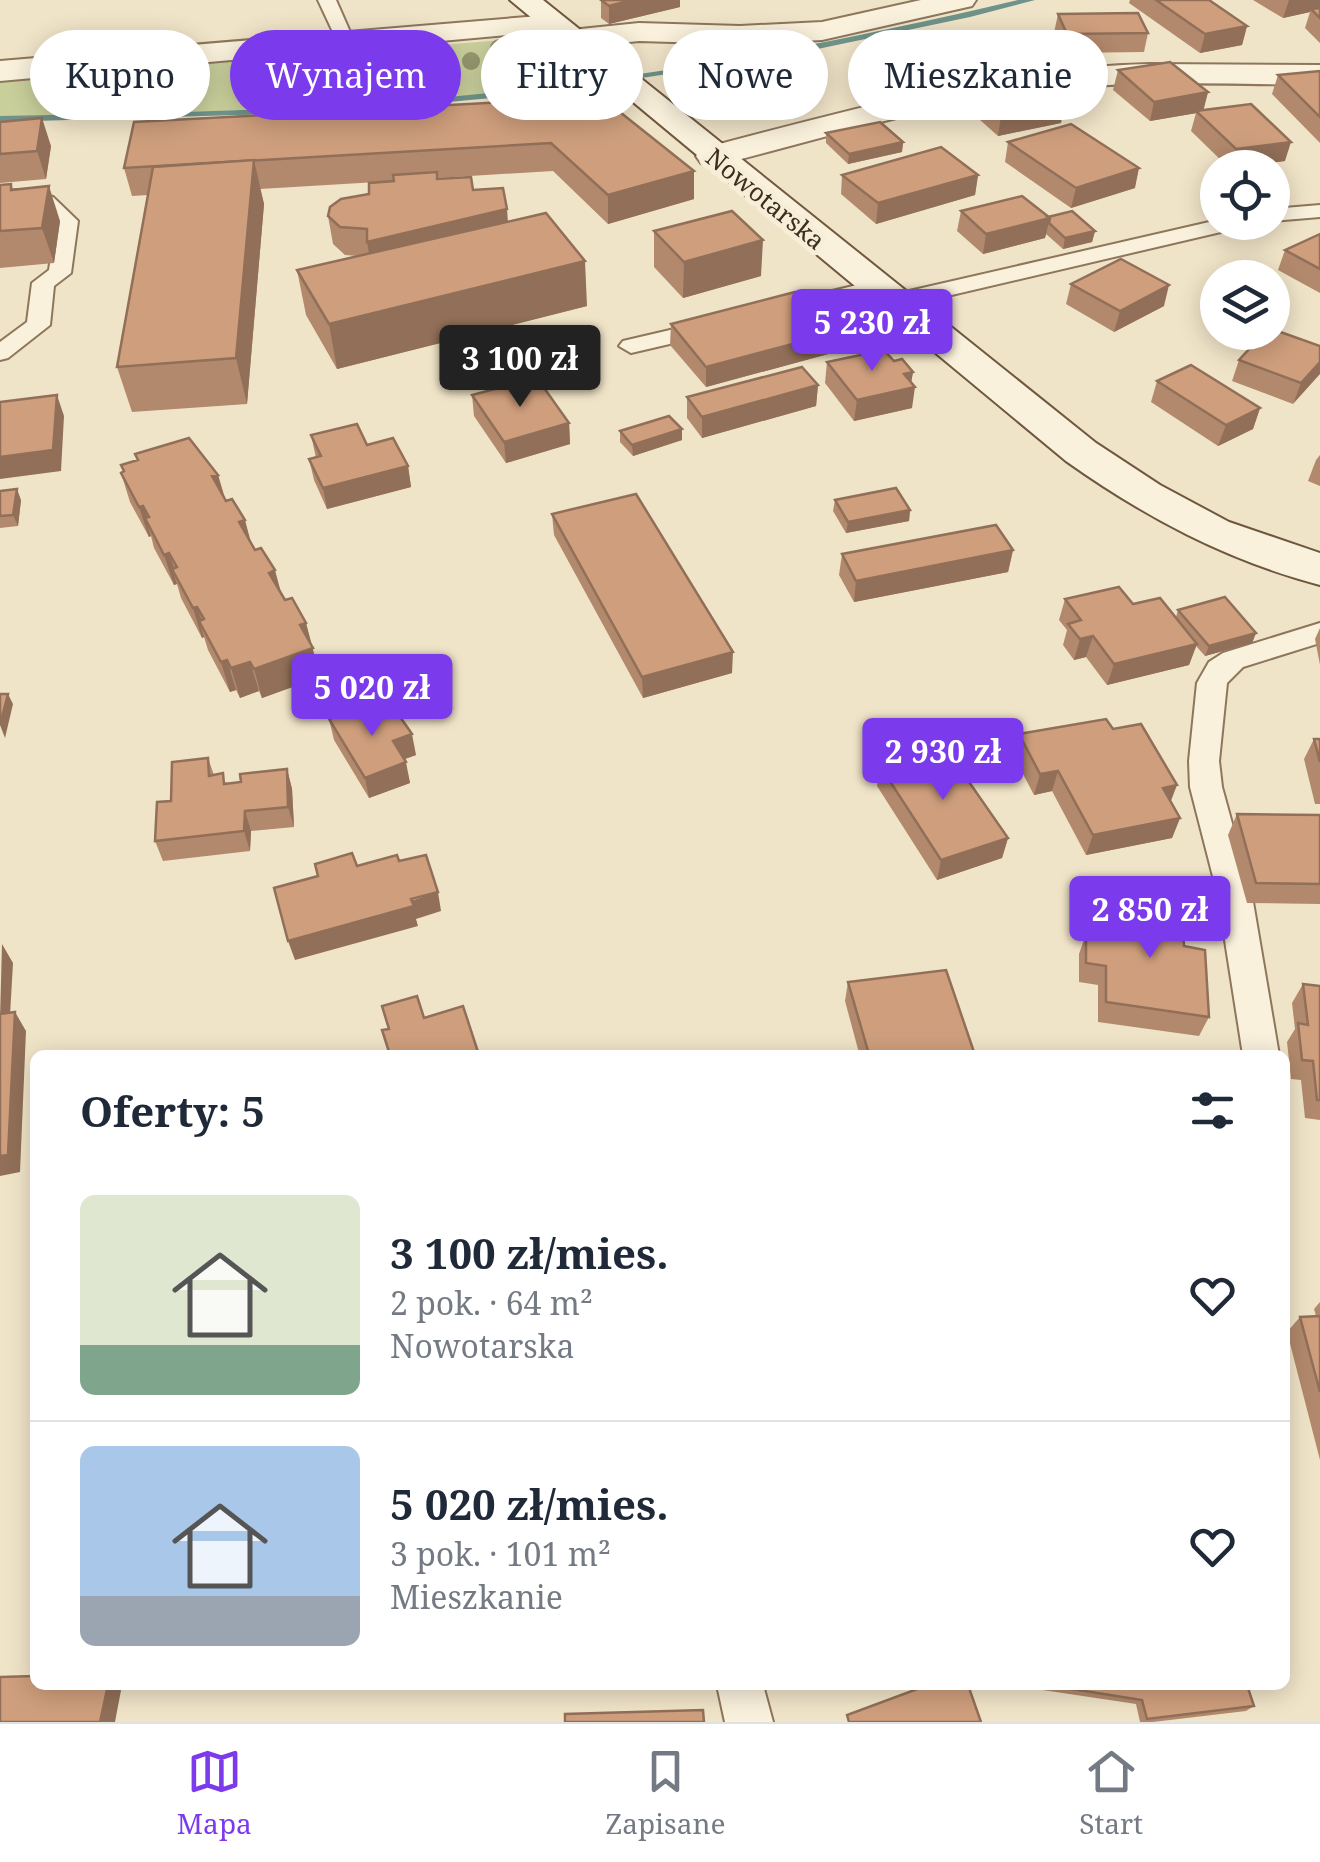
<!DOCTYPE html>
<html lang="pl">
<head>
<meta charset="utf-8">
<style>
  body { margin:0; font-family:"Noto Serif",serif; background:#f6f6f7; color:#1f2937; height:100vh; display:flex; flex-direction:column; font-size:38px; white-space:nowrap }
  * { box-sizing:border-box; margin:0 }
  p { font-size:32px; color:#747a83 }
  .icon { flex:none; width:55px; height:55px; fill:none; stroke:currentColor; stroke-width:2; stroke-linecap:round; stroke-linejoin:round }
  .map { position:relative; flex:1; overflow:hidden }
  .sheet { position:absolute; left:30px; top:1050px; width:1260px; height:640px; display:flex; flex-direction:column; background:#fff; border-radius:15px; box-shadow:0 5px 25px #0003 }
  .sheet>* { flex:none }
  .guide { position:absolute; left:30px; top:30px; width:1260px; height:90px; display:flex; gap:20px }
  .controls { position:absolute; left:1200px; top:150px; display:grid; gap:20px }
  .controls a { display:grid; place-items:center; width:90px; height:90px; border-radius:50%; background:#fff; box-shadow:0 5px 25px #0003; font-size:50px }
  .price { position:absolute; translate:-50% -85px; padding:0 22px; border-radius:10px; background:#7c3aed; color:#fff; font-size:32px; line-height:65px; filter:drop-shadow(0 2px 5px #0008) }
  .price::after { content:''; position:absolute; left:50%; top:60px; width:30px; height:22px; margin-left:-15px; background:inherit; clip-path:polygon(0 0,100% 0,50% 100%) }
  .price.selected { background:#222; color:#fff }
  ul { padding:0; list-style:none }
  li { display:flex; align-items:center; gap:30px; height:250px; padding:0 50px }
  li+li { border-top:2px solid #e0e1e3 }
  li span { display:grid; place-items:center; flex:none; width:280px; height:200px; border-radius:15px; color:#555 }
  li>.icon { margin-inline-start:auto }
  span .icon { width:120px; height:120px; fill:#fffc; stroke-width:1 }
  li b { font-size:42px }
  h2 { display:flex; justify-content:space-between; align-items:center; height:120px; padding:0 50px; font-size:42px }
  .chip { padding:0 35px; border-radius:45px; background:#fff; box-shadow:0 5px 25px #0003; font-size:35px; line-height:90px }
  .chip.selected { background:#7c3aed; color:#fff }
  .tabs { display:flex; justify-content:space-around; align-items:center; height:140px; border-top:2px solid #e0e1e3; background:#fff; font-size:28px; color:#747a83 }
  .tabs a { display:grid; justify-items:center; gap:5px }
  .tabs .selected { color:#7c3aed }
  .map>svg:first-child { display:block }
</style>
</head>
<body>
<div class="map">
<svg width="1320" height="1722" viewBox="0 0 1320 1722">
  <rect width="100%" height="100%" fill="#f0e4c8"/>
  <path fill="#c9cf9b" d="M504,40l49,12 42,31 -219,22 -376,14v-40z"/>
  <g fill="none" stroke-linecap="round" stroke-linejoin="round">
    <path fill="#6f938a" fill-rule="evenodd" d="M1018,0h17l-65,17 -181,38 -244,38 -203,19 -342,10v-6c160,-3 320,-5 479,-22 181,-18 361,-52 539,-94z"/>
    <defs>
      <g id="service">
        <path d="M318,0h18l18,41 -3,4h-12z"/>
        <path d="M978,41l40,3 57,35 -9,6 -7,-2 -52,-30 -36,-2v-8z"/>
        <path d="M21,190l32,7 25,24 -7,52 -17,13 -4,39 -42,33 -8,2v-18l27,-20 5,-39 17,-13 7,-48 -24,-19h-32v-12z"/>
        <path d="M1320,205v12l-48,4v-12z"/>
        <path d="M1218,220l30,2 -10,6 -342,80 -11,-7 11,-7z"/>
        <path d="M878,280l11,7 -3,5 -121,29 -12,-7 4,-5z"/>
        <path d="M713,320l12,7 -4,5 -90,21 -12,-7 4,-5z"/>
        <path d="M1320,623v20l-77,24 -16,16 -8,78 3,26 30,109 27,159h-36l-25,-159 -28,-109 -1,-26 8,-78 12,-21 14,-9z"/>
        <path d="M717,1685h46l10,37h-48z"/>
      </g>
      <g id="minor">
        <path d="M921,0h55l-4,6 -150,34 -82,4 -101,-3 -68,7 -11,-2 -4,-7 4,-7 11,-2 68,-7 101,3 82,-4z"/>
        <path d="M551,15l11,3 4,6 -4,6 -562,51v-20z"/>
        <path d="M1149,64l171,1v20c-91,-1 -183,-5 -274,5 -113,12 -222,49 -333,76l-12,-3 -5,-7 5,-7c148,-39 294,-81 448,-85z"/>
      </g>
      <path id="secondary" d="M510,0h33l553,443 64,42 69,37 91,31v32c-94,-25 -175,-68 -254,-124z"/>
    </defs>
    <use href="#service" stroke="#8d765c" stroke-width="4"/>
    <use href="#minor" stroke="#8d765c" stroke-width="4"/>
    <use href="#secondary" stroke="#6f573f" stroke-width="4"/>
    <use href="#service" fill="#faf1dc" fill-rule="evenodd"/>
    <use href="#minor" fill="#faf1dc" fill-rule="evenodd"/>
    <use href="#secondary" fill="#faf1dc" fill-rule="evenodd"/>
  </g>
  <g fill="#96986f">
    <circle cx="499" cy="48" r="9"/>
    <circle cx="539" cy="50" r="9"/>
    <circle cx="471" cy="61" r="9"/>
    <circle cx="565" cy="68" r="9"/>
    <circle cx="521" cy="80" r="9"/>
  </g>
  <g fill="#b2896c">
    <path d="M601,0h79v7l-71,17 -8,-6z"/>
    <path d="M1130,0h79l38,26 -5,19 -42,8 -71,-50z"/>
    <path d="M1253,0h67v43l-15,-15 5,-16 -27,6z"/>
    <path d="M1058,14l90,19 -4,19 -80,1 -10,-20z"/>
    <path d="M1021,48l-3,20 -91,22 -23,-16 3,-19z"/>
    <path d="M1118,70l90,22 -5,18 82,51 -56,7 -38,-37 5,-18 -46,8 -37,-31z"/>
    <path d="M1320,71v72l-48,-49 6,-19z"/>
    <path d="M973,91l88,32 -63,13 -28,-25z"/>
    <path d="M601,97l93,102 -86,25 -55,-53 -116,7 36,12 35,32 79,84 -250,63 -31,-54 -9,-45 61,-14 -13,-1 -12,-11 -5,-28 66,-35 -134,8 4,15 -17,200 -115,8 -15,-45 31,-172 -16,1 -8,-28z"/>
    <path d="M0,122l51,24 -5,33 -46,4z"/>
    <path d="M826,133l77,9 -1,10 -54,12 -22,-21z"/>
    <path d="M1008,142l127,46 -64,20 -66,-46z"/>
    <path d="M842,175h136l-3,20 -99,29 -35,-30z"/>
    <path d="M11,184l2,5 47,32 -6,42 -54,5v-83z"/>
    <path d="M961,211l87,6 47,14 -3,11 -29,7 -17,-15 -1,4 -62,16 -26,-23z"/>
    <path d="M654,231l107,45 -78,22 -29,-31z"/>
    <path d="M1320,234v59l-42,-23 7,-20z"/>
    <path d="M1071,284l93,22 -50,26 -48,-28z"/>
    <path d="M671,324l161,29 -126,34 -36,-42z"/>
    <path d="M1320,346l-27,58 -61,-23 7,-21z"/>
    <path d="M894,361l19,11 -2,11 1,25 -58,13 -29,-38 2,-21z"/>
    <path d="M1157,381l103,27 -7,21 -35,17 -67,-44z"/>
    <path d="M818,385l-2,21 -114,32 -15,-20v-21z"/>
    <path d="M472,395l97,28 1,21 -64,19 -32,-47z"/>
    <path d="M682,429v11l-49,16 -13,-14v-11z"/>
    <path d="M311,435l56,10 41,21 3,21 -84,22 -13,-29 -5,-21 7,-1z"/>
    <path d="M135,454l83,21 8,26 59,99 21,23 14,54 -58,21 -3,-7 -19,7 -4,-8 -6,2 -22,-42 -4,-13 -2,1 -21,-40 -4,-14 -3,1 -20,-37 -3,-12 -2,1 -19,-35 -9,-29 2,-1 -2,-7 16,-5z"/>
    <path d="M1320,455v31l-12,-5 8,-21z"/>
    <path d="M0,491l21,9 -3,26 -18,2z"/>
    <path d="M835,500l75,10 -1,11 -63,12 -13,-22z"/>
    <path d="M552,514l180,159 -89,25 -89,-163z"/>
    <path d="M1013,550l-5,22 -154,30 -15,-27 3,-21z"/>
    <path d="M1065,599l68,5 43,13 2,-7 78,23 -4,10 -47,13 -9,-10 -7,19 -82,20 -21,-28 -12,3 -11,-15 4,-15 -8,-10z"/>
    <path d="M1320,628v37l-5,-26z"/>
    <path d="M379,718l37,37 -12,4 6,24 -41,15 -35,-58 -5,-21z"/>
    <path d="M1113,729l58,72 9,17 -8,20 -86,17 -34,-64 -18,4 -21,-40 6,-21z"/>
    <path d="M1314,739h6v65h-5l-11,-45z"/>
    <path d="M208,758l6,17 13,8 14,-1 46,-13 5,20 2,38 -43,4 -1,20 -87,10 -8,-20 16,-40z"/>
    <path d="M880,766l128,72 -6,20 -65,22 -60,-94z"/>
    <path d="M1237,814l83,1v89l-73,-1 -19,-68z"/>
    <path d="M1106,902l78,44 25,71 -10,19 -101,-14v-37l-19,-3v-28l7,-20 12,2v-14z"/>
    <path d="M848,982l127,73 -116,-2 -14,-52z"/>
    <path d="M1303,984l17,2v134l-15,-2 -4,-38 -10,-1 -4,-37 8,-13 -3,-26z"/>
    <path d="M1320,1302v158l-33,-128 13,-15 16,-1 -2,-7z"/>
    <path d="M1010,1685h237l7,21 -8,5 -93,11h-13l-4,-18z"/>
  </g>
  <g fill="#916f58">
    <path d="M632,0h48v7l-71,17v-18z"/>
    <path d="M1289,0h31v10l-9,-1 -1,3 -27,6z"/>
    <path d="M1247,26l-5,19 -42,8 5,-19z"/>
    <path d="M1021,48l-3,20 -91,22 3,-19z"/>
    <path d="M1208,92l-5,20 -53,9 4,-19z"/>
    <path d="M1065,104l-4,19 -63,13 3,-20z"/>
    <path d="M42,118l9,28 -5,33 -9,-28z"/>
    <path d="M903,142l-1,10 -54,12 1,-10z"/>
    <path d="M1291,142l-6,19 -55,7 6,-19z"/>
    <path d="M254,160l10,44 -17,200 -11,-46z"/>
    <path d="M1139,168l-4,20 -64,20 5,-20z"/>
    <path d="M694,171v28l-86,25v-29z"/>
    <path d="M978,175l-3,20 -99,29 2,-21z"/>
    <path d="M49,186l11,35 -6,42 -12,-35z"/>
    <path d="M507,209l2,28 -137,34 -5,-29z"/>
    <path d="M1050,218l-5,20 -62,16 3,-20z"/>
    <path d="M1095,231l-3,11 -29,7 2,-11z"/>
    <path d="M763,240l-2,36 -78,22 1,-36z"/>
    <path d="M585,261l2,45 -250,63 -8,-45z"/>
    <path d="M1169,285l-5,21 -50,26 6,-21z"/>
    <path d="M834,333l-2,20 -126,34v-20z"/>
    <path d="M1320,362v12l-27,30 8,-21z"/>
    <path d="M913,372l-3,16 5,-1 -3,21 -58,13 3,-21 47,-26z"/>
    <path d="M818,385l-2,21 -114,32v-21z"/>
    <path d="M57,395l7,21 -3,55 -61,8v-22z"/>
    <path d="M1260,408l-7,21 -35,17 8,-21z"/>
    <path d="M569,423l1,21 -64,19 -2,-21z"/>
    <path d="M682,429v11l-49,16 -1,-11z"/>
    <path d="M408,466l3,21 -84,22 -4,-21z"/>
    <path d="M218,475l8,29 -14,-28z"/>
    <path d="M17,489l4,11 -3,26 -5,-11z"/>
    <path d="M143,506l9,25 -7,-13 6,18 -2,1 -10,-30z"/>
    <path d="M910,510l-1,11 -63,12 2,-11z"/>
    <path d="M245,520l8,30 -14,-28z"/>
    <path d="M1013,550l-5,22 -154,30 2,-21z"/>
    <path d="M169,553l8,24 -5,-8 5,15 -3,1 -10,-30z"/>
    <path d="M275,570l8,30 -14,-27z"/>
    <path d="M197,607l9,27 -7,-13 5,16 -2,1 -9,-30z"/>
    <path d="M306,623l14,54 -58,21 -8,-29 46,-44z"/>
    <path d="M1256,633l-4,10 -47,13 4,-10z"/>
    <path d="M1093,636l-7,21 -12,3 6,-21z"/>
    <path d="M1197,644l-8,21 -82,20 7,-21z"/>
    <path d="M733,652l-1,21 -89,25 -1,-21z"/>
    <path d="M227,660l9,30 -6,2 -9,-30z"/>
    <path d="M250,662l9,29 -19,7 -9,-30z"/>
    <path d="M8,694l5,10 -8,34 -5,-13z"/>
    <path d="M412,734l4,21 -19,7 -4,-21z"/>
    <path d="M406,762l4,21 -41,15 -4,-20z"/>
    <path d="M287,769l5,20 2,38 -6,-20z"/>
    <path d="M1058,771l-6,20 -18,4 6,-21z"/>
    <path d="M1177,785l-8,21 -6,-18z"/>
    <path d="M245,811l6,20 -1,20 -6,-20z"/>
    <path d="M1180,818l-8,20 -86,17 7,-20z"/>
    <path d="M1008,838l-6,20 -65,22 4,-20z"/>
    <path d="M438,892l3,19 -25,8 2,7 -123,34 -7,-19z"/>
    <path d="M2,944l11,19 -4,70 -9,-14z"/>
    <path d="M15,1012l11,19 -6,141 -20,4v-20z"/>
    <path d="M108,1685h14l-7,37h-15z"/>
  </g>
  <g fill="#cf9f7d" stroke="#916f58" stroke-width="2.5">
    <path d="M601,0h31l-23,6z"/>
    <path d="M1156,0h53l38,26 -42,8z"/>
    <path d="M1320,8v10l-9,-9z"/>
    <path d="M1138,13l10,20 -81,1 -9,-20z"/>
    <path d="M997,33l24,15 -91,23 -23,-16z"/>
    <path d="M1170,62l38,30 -54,10 -36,-32z"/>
    <path d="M1320,71v46l-42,-42z"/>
    <path d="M1036,80l29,24 -64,12 -28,-25z"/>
    <path d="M601,97l93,74 -86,24 -57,-52 -427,25 10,-46z"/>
    <path d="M1251,104l40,38 -55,7 -40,-38z"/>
    <path d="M42,118l-5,33 -37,3v-32z"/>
    <path d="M880,122l23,20 -54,12 -23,-21z"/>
    <path d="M1071,124l68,44 -63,20 -68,-46z"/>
    <path d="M941,147l37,28 -100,28 -36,-28z"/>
    <path d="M254,160l-18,198 -119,9 36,-200z"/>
    <path d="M437,172v7l34,-2 2,13 30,-2 4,21 -140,33v-13l-27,-2 -12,-11 2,-9 11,-8 28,-5v-11l25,-2 -1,-6z"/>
    <path d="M11,184v6l38,-4 -7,42 -42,3v-46z"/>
    <path d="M1022,196l28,22 -64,16 -25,-23z"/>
    <path d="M732,211l31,29 -79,22 -30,-31z"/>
    <path d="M1072,211l23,20 -30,7 -16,-15 1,-5 -2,-1z"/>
    <path d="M546,213l39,48 -256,63 -32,-54z"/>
    <path d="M1320,234v35l-35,-19z"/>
    <path d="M1121,259l48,26 -49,26 -49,-27z"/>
    <path d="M795,292l39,41 -128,34 -35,-43z"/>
    <path d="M1272,329l48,17v16l-19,21 -62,-23 26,-28h7z"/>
    <path d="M884,350l10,11 8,-2 11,13 -9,2 11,13 -58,13 -30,-38z"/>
    <path d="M1191,365l69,43 -34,17 -69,-44z"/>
    <path d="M802,367l16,18 -116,32 -15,-20z"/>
    <path d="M537,378l32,45 -65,19 -32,-47z"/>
    <path d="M57,395l-4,55 -53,7v-55z"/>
    <path d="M669,416l13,13 -50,16 -12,-14z"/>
    <path d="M357,424l10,21 26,-7 15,28 -85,22 -14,-29 12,-3 -10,-21z"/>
    <path d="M189,438l29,37 -6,1 14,25 6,-2 13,21 -6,2 16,28 6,-2 14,22 -6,3 16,27 7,-2 14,25 -6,2 13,23 -59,21 -4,-7 -19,6 -4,-8 -6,2 -22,-41 5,-2 -7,-12 -4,1 -21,-39 5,-2 -8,-14 -5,2 -19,-37 4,-1 -6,-11 -4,1 -18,-34 3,-2 -3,-6 17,-5 -3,-6z"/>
    <path d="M896,488l14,22 -62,12 -13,-22z"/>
    <path d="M17,489l-4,26 -13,1v-25z"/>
    <path d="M636,494l97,158 -91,25 -90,-163z"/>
    <path d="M996,525l17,25 -157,31 -14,-27z"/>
    <path d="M1119,587l14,17 27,-6 37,46 -83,20 -21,-28 -13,3 -12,-15 13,-4 -16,-21z"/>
    <path d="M1225,597l31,36 -47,13 -31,-36z"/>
    <path d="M0,694h8l-8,31z"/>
    <path d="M369,704l10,14 17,-7 16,23 -19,7 13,21 -41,16 -36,-59z"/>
    <path d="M1106,719l7,10 28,-5 36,61 -14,3 17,30 -87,17 -35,-64 -18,3 -21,-40z"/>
    <path d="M1314,739h6v23z"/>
    <path d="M944,746l64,92 -67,22 -61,-94z"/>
    <path d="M208,758l1,18 14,-3 1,11 17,-2 -1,-8 47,-5 1,38 -43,4 -1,20 -89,10 2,-39 14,-1 1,-39z"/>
    <path d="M1237,814l83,1v69l-64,-1z"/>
    <path d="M352,853l5,13 40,-11 2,6 27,-6 12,37 -27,7 3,7 -126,35 -14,-53 44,-12 -3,-12z"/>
    <path d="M1106,902l76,11 2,33 21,4 4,67 -103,-15v-36l-20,-3v-29l20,3z"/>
    <path d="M946,970l29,85h-134l27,-4 -20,-69z"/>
    <path d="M1303,984l17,2v114h-3l-4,-39 -11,-1 -4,-37 10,2z"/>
    <path d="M417,996l7,22 39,-12 16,49h-89l-8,-25 7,-1 -7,-23z"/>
    <path d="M15,1012l-7,143 -8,1v-142z"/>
    <path d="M1320,1316v76l-20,-75z"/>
    <path d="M35,1676v9h73l-8,37h-100v-45z"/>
    <path d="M928,1685h40l13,37h-132l-2,-7z"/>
    <path d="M1047,1685h200l7,21 -107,13 -5,-19z"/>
    <path d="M703,1710l1,12h-139v-8z"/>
  </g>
  <g text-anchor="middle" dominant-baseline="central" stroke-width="10" stroke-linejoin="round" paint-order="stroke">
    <g font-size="25" fill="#3d2e20" stroke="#f7eed8">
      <text transform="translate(766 198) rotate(39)">Nowotarska</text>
    </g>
  </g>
</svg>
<div class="controls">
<a><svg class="icon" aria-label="locate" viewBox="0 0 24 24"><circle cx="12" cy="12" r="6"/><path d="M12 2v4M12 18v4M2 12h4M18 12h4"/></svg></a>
<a><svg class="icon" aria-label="layers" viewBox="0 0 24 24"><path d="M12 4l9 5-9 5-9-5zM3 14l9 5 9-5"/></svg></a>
</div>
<b class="price" style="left:872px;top:374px">5 230 zł</b>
<b class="price selected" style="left:520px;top:410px">3 100 zł</b>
<b class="price" style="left:372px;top:739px">5 020 zł</b>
<b class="price" style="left:943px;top:803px">2 930 zł</b>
<b class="price" style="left:1150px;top:961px">2 850 zł</b>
<div class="guide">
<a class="chip">Kupno</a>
<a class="chip selected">Wynajem</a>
<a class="chip">Filtry</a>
<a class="chip">Nowe</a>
<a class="chip">Mieszkanie</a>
</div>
<section class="sheet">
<h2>Oferty: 5<svg class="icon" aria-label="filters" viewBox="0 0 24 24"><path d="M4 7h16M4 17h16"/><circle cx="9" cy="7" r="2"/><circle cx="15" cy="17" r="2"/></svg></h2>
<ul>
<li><span style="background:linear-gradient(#dfe7d0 75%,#7fa58c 0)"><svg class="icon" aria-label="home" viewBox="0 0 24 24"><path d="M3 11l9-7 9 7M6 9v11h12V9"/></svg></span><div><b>3 100 zł/mies.</b><p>2 pok. · 64 m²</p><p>Nowotarska</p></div><svg class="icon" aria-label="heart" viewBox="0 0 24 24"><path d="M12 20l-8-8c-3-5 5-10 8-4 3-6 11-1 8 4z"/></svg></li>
<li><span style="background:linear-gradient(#a9c7e8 75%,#9aa5b1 0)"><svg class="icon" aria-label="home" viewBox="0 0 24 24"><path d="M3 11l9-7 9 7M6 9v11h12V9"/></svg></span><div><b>5 020 zł/mies.</b><p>3 pok. · 101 m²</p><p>Mieszkanie</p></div><svg class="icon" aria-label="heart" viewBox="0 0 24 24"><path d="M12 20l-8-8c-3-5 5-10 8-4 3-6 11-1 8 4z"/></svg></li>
</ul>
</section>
</div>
<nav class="tabs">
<a class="selected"><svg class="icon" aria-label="map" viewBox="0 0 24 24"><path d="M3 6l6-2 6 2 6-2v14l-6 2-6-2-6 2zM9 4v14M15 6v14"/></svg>Mapa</a>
<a><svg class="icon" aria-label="saved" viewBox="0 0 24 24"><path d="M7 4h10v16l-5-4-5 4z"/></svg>Zapisane</a>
<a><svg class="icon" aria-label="home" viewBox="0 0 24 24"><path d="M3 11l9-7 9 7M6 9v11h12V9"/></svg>Start</a>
</nav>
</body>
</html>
